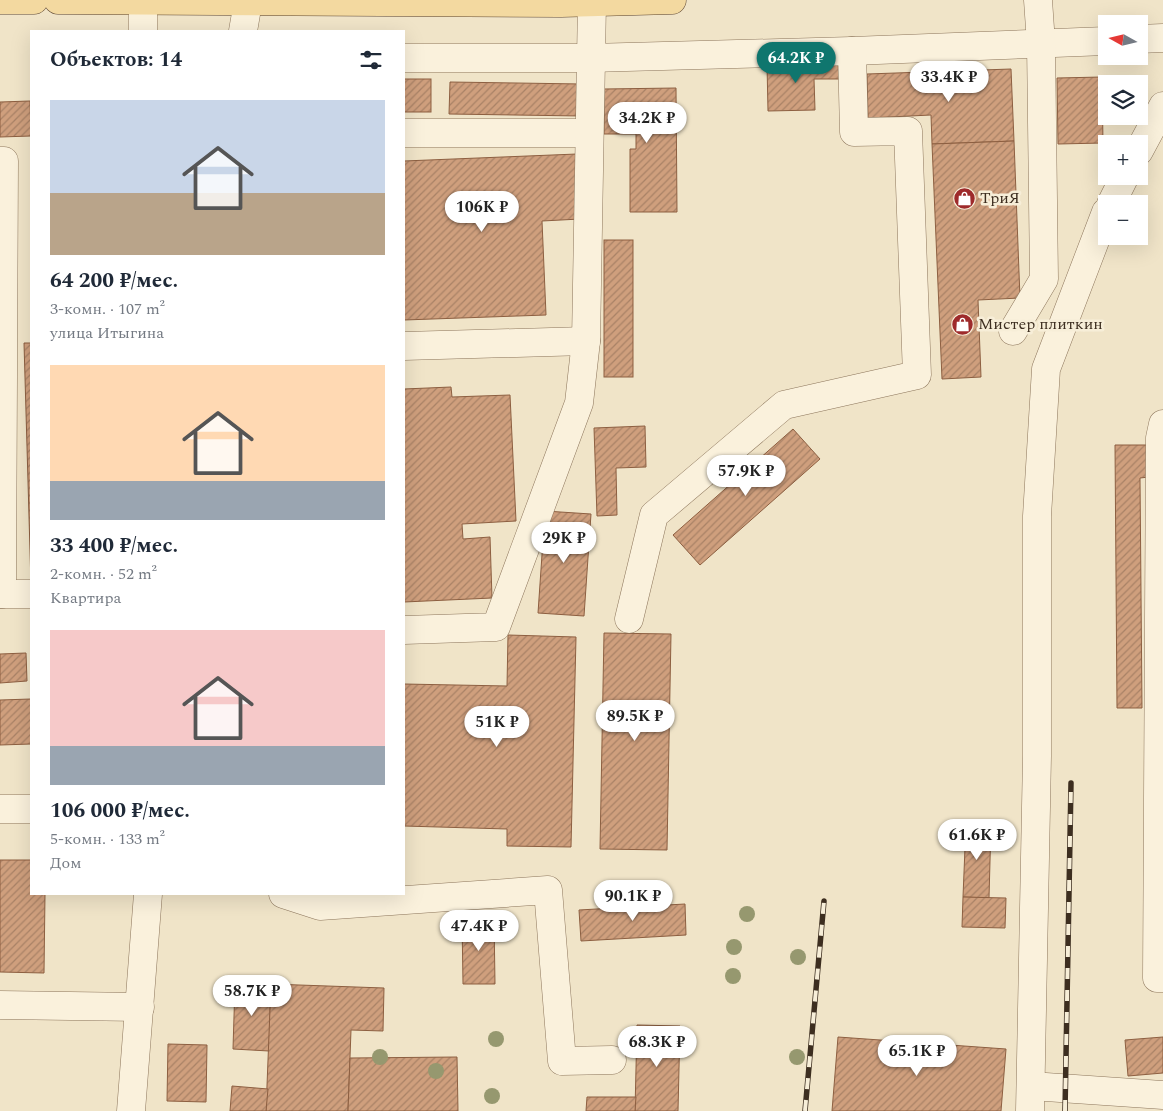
<!DOCTYPE html>
<html lang="ru">
<head>
<meta charset="utf-8">
<style>
  body { margin:0; font-family:Spectral,serif; background:#f6f6f7; color:#1f2937; height:100vh; display:flex; flex-direction:column; font-size:19px; white-space:nowrap }
  * { box-sizing:border-box; margin:0 }
  p { font-size:16px; color:#747a83 }
  .icon { flex:none; width:28px; height:28px; fill:none; stroke:currentColor; stroke-width:2; stroke-linecap:round; stroke-linejoin:round }
  .map { position:relative; flex:1; overflow:hidden }
  .side { position:absolute; left:30px; top:30px; width:375px; height:865px; display:flex; flex-direction:column; background:#fff; border-radius:0px; box-shadow:0 5px 20px #0002 }
  .side>* { flex:none }
  .needle { width:32px; rotate:278deg }
  .buttons { position:absolute; left:1098px; top:15px; display:grid; gap:10px }
  .buttons a { display:grid; place-items:center; width:50px; height:50px; border-radius:0px; background:#fff; box-shadow:0 5px 20px #0002; font-size:25px }
  .price { position:absolute; translate:-50% -42px; padding:0 11px; border-radius:18px; background:#fff; color:#222; font-size:16px; line-height:32px; filter:drop-shadow(0 1px 2px #0008) }
  .price::after { content:''; position:absolute; left:50%; top:30px; width:15px; height:11px; margin-left:-8px; background:inherit; clip-path:polygon(0 0,100% 0,50% 100%) }
  .price.active { background:#0f766e; color:#fff }
  ul { padding:0; list-style:none }
  li { display:grid; align-content:center; gap:10px; height:265px; padding:0 20px }
  li span { display:grid; place-items:center; height:155px; border-radius:0px; color:#555 }
  li>.icon { margin-inline-start:auto }
  span .icon { width:90px; height:90px; fill:#fffc; stroke-width:1 }
  li b { font-size:21px }
  h2 { display:flex; justify-content:space-between; align-items:center; height:60px; padding:0 20px; font-size:21px }
  .map>svg:first-child { display:block }
</style>
</head>
<body>
<div class="map">
<svg width="1163" height="1111" viewBox="0 0 1163 1111">
  <defs>
    <pattern id="building-hatch" width="6" height="6" patternUnits="userSpaceOnUse" patternTransform="scale(1.25)"><rect width="6" height="6" fill="#cf9f7d"/><path d="M-1 1l2-2M0 6l6-6M5 7l2-2" fill="none" stroke="#a98266"/></pattern>
  </defs>
  <rect width="100%" height="100%" fill="#f0e4c8"/>
  <g fill="url(#building-hatch)" stroke="#8d5f41">
    <path d="M838,62l1,17h-25l1,31 -47,1 -1,-47z"/>
    <path d="M1011,69l3,72 -82,3 -1,-29 -63,3 -1,-44z"/>
    <path d="M1102,77l1,66 -45,1 -1,-66z"/>
    <rect x="404" y="79" width="27" height="33"/>
    <path d="M450,82l132,2 -1,32 -132,-2z"/>
    <path d="M676,88l1,124h-47v-63h6v-15h-32v-45z"/>
    <path d="M30,101l1,35 -31,1v-35z"/>
    <path d="M1014,141l6,157 -42,2 3,77 -39,2 -10,-235z"/>
    <path d="M577,154l3,65 -38,2 4,94 -142,5v-159z"/>
    <rect x="604" y="240" width="29" height="137"/>
    <path d="M24,343h7v242z"/>
    <path d="M451,387l1,10 58,-2 6,126 -54,3 1,15 27,-2 2,61 -88,4v-213z"/>
    <path d="M645,426l1,41 -30,1 1,47 -20,1 -3,-88z"/>
    <path d="M793,429l27,30 -120,106 -27,-30z"/>
    <path d="M1115,445h34v32l-9,1 2,230h-25z"/>
    <path d="M545,511l46,3 -7,102 -46,-3z"/>
    <path d="M604,633l67,1 -4,216 -67,-1z"/>
    <path d="M508,635l68,2 -5,210 -64,-1v-17l-103,-3v-142l103,2z"/>
    <path d="M26,653l1,28 -27,2v-29z"/>
    <path d="M31,699v45l-31,1v-45z"/>
    <path d="M966,823l25,1 -2,74 -26,-1z"/>
    <path d="M0,860h31v34h14l-1,79 -44,-1z"/>
    <path d="M963,897l43,1 -1,30 -43,-1z"/>
    <path d="M685,904l1,31 -105,6 -2,-31z"/>
    <path d="M494,919l1,65h-32l-1,-64z"/>
    <path d="M235,984h36l-2,67 -36,-2z"/>
    <path d="M271,984l113,4 -1,43 -32,-1 -3,81h-82z"/>
    <path d="M637,1025l43,1 -2,85h-43z"/>
    <path d="M838,1037l168,12 -5,62h-169z"/>
    <path d="M1163,1037v36l-35,3 -3,-36z"/>
    <path d="M168,1044l39,1 -1,57 -39,-1z"/>
    <path d="M457,1057l1,54h-110l2,-53z"/>
    <path d="M232,1086l36,3 -2,22h-36z"/>
    <path d="M587,1097h49l-1,14h-49z"/>
  </g>
  <g fill="none" stroke-linecap="round" stroke-linejoin="round">
    <defs>
      <g id="minor">
        <path d="M143,31v-30"/>
        <path d="M243,31l5,-29"/>
        <path d="M1139,39l24,-1"/>
        <path d="M404,58h186l262,-7 254,-10"/>
        <path d="M404,133h185"/>
        <path d="M1139,151l24,-45"/>
        <path d="M0,161h4l-2,433"/>
        <path d="M1111,204l14,-28"/>
        <path d="M1013,331l31,-52 -3,-236 -3,-43"/>
        <path d="M404,346l182,-5"/>
        <path d="M1163,424l-3,14 -3,540h6"/>
        <path d="M0,594h31"/>
        <path d="M629,619l25,-104 130,-110 133,-30 -9,-244 -54,1 -2,-81"/>
        <path d="M404,630l92,-3 83,-224 7,-62 6,-339"/>
        <path d="M0,809h31"/>
        <path d="M283,894l37,12 228,-16 14,171 50,-1"/>
        <path d="M0,1005l140,2"/>
        <path d="M1031,1086l132,9"/>
        <path d="M131,1111l17,-217"/>
        <path d="M1030,1111l7,-355v-240l9,-147 60,-157"/>
      </g>
      <g id="major">
        <path d="M0,0h34"/>
        <path d="M58,0l503,3 111,-3"/>
      </g>
    </defs>
    <use href="#minor" stroke="#8d765c" stroke-width="29"/>
    <use href="#major" stroke="#5b4430" stroke-width="29"/>
    <use href="#minor" stroke="#faf1dc" stroke-width="28"/>
    <use href="#major" stroke="#f3d9a0" stroke-width="28"/>
    <defs>
      <g id="rail">
        <path d="M805,1111l19,-210"/>
        <path d="M1065,1111l6,-328"/>
      </g>
    </defs>
    <use href="#rail" stroke="#3d2e20" stroke-width="5.5"/>
    <use href="#rail" stroke="#f7eed8" stroke-width="4" stroke-dasharray="11" stroke-linecap="butt"/>
  </g>
  <g fill="#96986f">
    <circle cx="747" cy="914" r="8"/>
    <circle cx="734" cy="947" r="8"/>
    <circle cx="798" cy="957" r="8"/>
    <circle cx="733" cy="976" r="8"/>
    <circle cx="496" cy="1039" r="8"/>
    <circle cx="380" cy="1057" r="8"/>
    <circle cx="797" cy="1057" r="8"/>
    <circle cx="436" cy="1071" r="8"/>
    <circle cx="492" cy="1096" r="8"/>
  </g>
  <defs>
    <symbol id="shop-disc" viewBox="-11 -11 22 22"><circle r="9.5" fill="#9e2a2b" stroke="#f7eed8"/><path d="M-5-2.5h2.3a2.7 3.5 0 0 1 5.4 0H5L5.5 6h-11ZM-1.5-2.5h3a1.5 2.3 0 0 0-3 0Z" fill="#fff"/></symbol>
  </defs>
  <g fill-rule="evenodd">
    <use href="#shop-disc" x="952" y="186" width="25" height="25"/>
    <use href="#shop-disc" x="950" y="312" width="25" height="25"/>
  </g>
  <g text-anchor="middle" dominant-baseline="central" stroke-width="5" stroke-linejoin="round" paint-order="stroke">
    <g font-size="16" fill="#3d2e20" stroke="#f7eed8" text-anchor="start">
      <text x="980" y="198">ТриЯ</text>
      <text x="978" y="324">Мистер плиткин</text>
    </g>
  </g>
</svg>
<div class="buttons">
<a><svg class="needle" viewBox="-14 -14 28 28"><path d="M0-13l5 13h-10z" fill="#e53935"/><path d="M0 13l5-13h-10z" fill="#747a83"/></svg></a>
<a><svg class="icon" aria-label="layers" viewBox="0 0 24 24"><path d="M12 4l9 5-9 5-9-5zM3 14l9 5 9-5"/></svg></a>
<a>+</a>
<a>−</a>
</div>
<b class="price active" style="left:796px;top:84px">64.2K ₽</b>
<b class="price" style="left:949px;top:103px">33.4K ₽</b>
<b class="price" style="left:647px;top:144px">34.2K ₽</b>
<b class="price" style="left:482px;top:233px">106K ₽</b>
<b class="price" style="left:746px;top:497px">57.9K ₽</b>
<b class="price" style="left:564px;top:564px">29K ₽</b>
<b class="price" style="left:635px;top:742px">89.5K ₽</b>
<b class="price" style="left:497px;top:748px">51K ₽</b>
<b class="price" style="left:977px;top:861px">61.6K ₽</b>
<b class="price" style="left:633px;top:922px">90.1K ₽</b>
<b class="price" style="left:479px;top:952px">47.4K ₽</b>
<b class="price" style="left:252px;top:1017px">58.7K ₽</b>
<b class="price" style="left:657px;top:1068px">68.3K ₽</b>
<b class="price" style="left:917px;top:1077px">65.1K ₽</b>
<section class="side">
<h2>Объектов: 14<svg class="icon" aria-label="filters" viewBox="0 0 24 24"><path d="M4 7h16M4 17h16"/><circle cx="9" cy="7" r="2"/><circle cx="15" cy="17" r="2"/></svg></h2>
<ul>
<li><span style="background:linear-gradient(#c9d6e8 60%,#b9a48a 0)"><svg class="icon" aria-label="home" viewBox="0 0 24 24"><path d="M3 11l9-7 9 7M6 9v11h12V9"/></svg></span><div><b>64 200 ₽/мес.</b><p>3-комн. · 107 m²</p><p>улица Итыгина</p></div></li>
<li><span style="background:linear-gradient(#ffd9b3 75%,#9aa5b1 0)"><svg class="icon" aria-label="home" viewBox="0 0 24 24"><path d="M3 11l9-7 9 7M6 9v11h12V9"/></svg></span><div><b>33 400 ₽/мес.</b><p>2-комн. · 52 m²</p><p>Квартира</p></div></li>
<li><span style="background:linear-gradient(#f6c9c9 75%,#9aa5b1 0)"><svg class="icon" aria-label="home" viewBox="0 0 24 24"><path d="M3 11l9-7 9 7M6 9v11h12V9"/></svg></span><div><b>106 000 ₽/мес.</b><p>5-комн. · 133 m²</p><p>Дом</p></div></li>
</ul>
</section>
</div>
</body>
</html>
